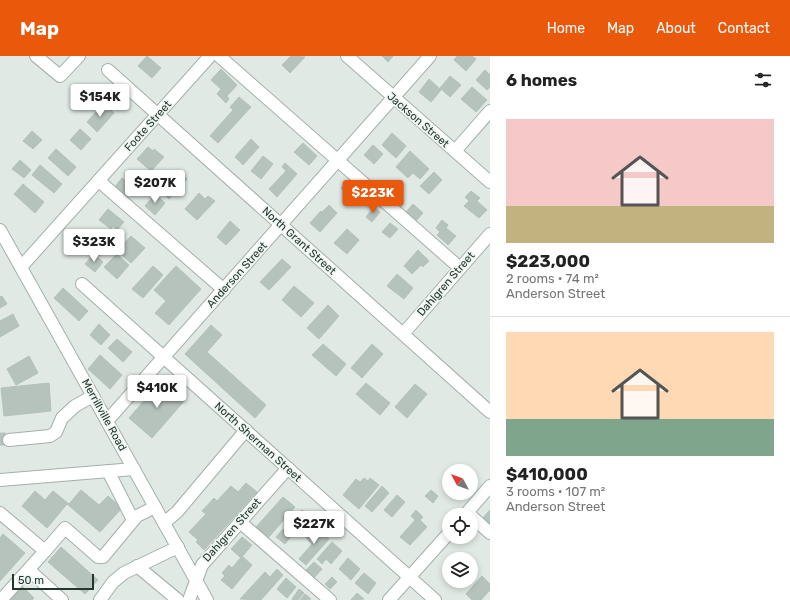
<!DOCTYPE html>
<html lang="en">
<head>
<meta charset="utf-8">
<style>
  body { margin:0; font-family:Rubik,sans-serif; background:#f6f6f6; color:#222; height:100vh; display:flex; flex-direction:column; font-size:15px; white-space:nowrap }
  * { box-sizing:border-box; margin:0 }
  p { font-size:13px; color:#767676 }
  .icon { flex:none; width:22px; height:22px; fill:none; stroke:currentColor; stroke-width:2; stroke-linecap:round; stroke-linejoin:round }
  .map { position:relative; flex:1; overflow:hidden }
  .drawer { display:flex; flex-direction:column; background:#fff; width:300px }
  .drawer>* { flex:none }
  .needle { width:26px; rotate:311deg }
  .buttons { position:absolute; left:442px; top:408px; display:grid; gap:8px }
  .buttons a { display:grid; place-items:center; width:36px; height:36px; border-radius:50%; background:#fff; box-shadow:0 2px 6px #0003; font-size:20px }
  .scale { position:absolute; left:12px; bottom:10px; width:82px; box-sizing:border-box; padding-left:4px; border:2px solid #233730; border-top:0; font-size:11px; line-height:14px; white-space:nowrap; color:#233730; -webkit-text-stroke:3px #f0f6f2; paint-order:stroke }
  .price { position:absolute; translate:-50% -34px; padding:0 9px; border-radius:4px; background:#fff; color:#222; font-size:13px; line-height:26px; filter:drop-shadow(0 1px 2px #0008) }
  .price::after { content:''; position:absolute; left:50%; top:24px; width:12px; height:9px; margin-left:-6px; background:inherit; clip-path:polygon(0 0,100% 0,50% 100%) }
  .price.active { background:#ea580c; color:#fff }
  ul { padding:0; list-style:none }
  li { display:grid; align-content:center; gap:8px; height:212px; padding:0 16px }
  li+li { border-top:1px solid #e0e0e0 }
  li span { display:grid; place-items:center; height:124px; border-radius:0px; color:#555 }
  li>.icon { margin-inline-start:auto }
  span .icon { width:72px; height:72px; fill:#fffc; stroke-width:1 }
  li b { font-size:17px }
  h2 { display:flex; justify-content:space-between; align-items:center; height:48px; padding:0 16px; font-size:17px }
  header { display:flex; align-items:center; gap:24px; box-sizing:border-box; height:56px; padding:0 20px; background:#ea580c; color:#fff }
  header strong { font-size:19px }
  nav { display:flex; gap:22px; margin-inline-start:auto; font-size:14px }
  main { display:flex; flex:1; min-height:0 }
  .map>svg:first-child { display:block }
</style>
</head>
<body>
<header>
<strong>Map</strong>
<nav><a>Home</a><a>Map</a><a>About</a><a>Contact</a></nav>
</header>
<main>
<div class="map">
<svg width="490" height="544" viewBox="0 0 490 544">
  <rect width="100%" height="100%" fill="#e0e9e4"/>
  <g fill="#b6c3bd" stroke="#b3c2ba">
    <path d="M147,0l14,12 -9,10 -14,-12z"/>
    <path d="M291,0l14,1 -15,16 -8,-8z"/>
    <path d="M382,0h11l-5,6z"/>
    <path d="M457,0h15l4,3 -10,12 -12,-11z"/>
    <path d="M221,13l16,16 -10,11 2,3 -3,4 -9,-9 4,-5 -10,-9z"/>
    <path d="M485,14l5,5v12l-3,3 -11,-10z"/>
    <path d="M450,20l11,9 -11,12 -10,-9z"/>
    <path d="M429,23l12,11 -10,12 -12,-10z"/>
    <path d="M472,31l15,13 -11,12 -15,-13z"/>
    <path d="M239,41l12,10 -33,36 -8,-7 23,-26 -3,-3z"/>
    <path d="M104,47l10,10 -17,19 -10,-10z"/>
    <path d="M80,73l11,10 -10,11 -11,-10z"/>
    <path d="M32,75l10,9 -9,9 -10,-8z"/>
    <path d="M392,77l14,13 -10,12 -14,-13z"/>
    <path d="M251,83l8,8 -16,18 -8,-8z"/>
    <path d="M303,87l14,13 -8,9 -15,-13z"/>
    <path d="M373,89l10,9 -9,10 -10,-9z"/>
    <path d="M148,91l5,4 1,-2 10,8 -13,14 -14,-12z"/>
    <path d="M56,93l20,18 -8,9 -20,-18z"/>
    <path d="M410,95l19,18 -9,10 -7,-6 -5,5 -12,-11z"/>
    <path d="M263,100l10,8 -12,15 -10,-8z"/>
    <path d="M20,104l11,10 -7,8 -12,-9z"/>
    <path d="M285,107l12,11 -20,23 -8,-8 17,-18 -4,-4z"/>
    <path d="M40,109l22,19 -8,9 -22,-18z"/>
    <path d="M177,114l10,9 -18,20 -10,-9z"/>
    <path d="M434,116l8,8 -13,14 -9,-8z"/>
    <path d="M122,122l12,10 -9,11 -12,-10z"/>
    <path d="M348,125l8,7 -7,8 -8,-8z"/>
    <path d="M23,128l21,18 -9,11 -21,-19z"/>
    <path d="M471,135l9,7 -3,3 10,9 -8,8 -15,-12 5,-5 -4,-4z"/>
    <path d="M199,137l6,6 3,-3 7,5 -18,19 -12,-11z"/>
    <path d="M155,138l10,9 -10,12 -10,-9z"/>
    <path d="M413,148l10,9 -8,9 -10,-9z"/>
    <path d="M329,149l8,8 -17,19 -10,-9 11,-12 1,1z"/>
    <path d="M374,151l6,5 -8,10 -6,-5z"/>
    <path d="M108,153l16,13 -7,8 -4,-4 -2,3 -12,-9z"/>
    <path d="M442,164l6,5 -2,3 10,8 -8,9 -11,-10 3,-3 -4,-4z"/>
    <path d="M230,165l10,9 -14,15 -9,-8z"/>
    <path d="M390,167l8,6 -8,9 -8,-6z"/>
    <path d="M347,173l12,11 -12,14 -13,-11z"/>
    <path d="M89,175l18,16 -8,9 -18,-16z"/>
    <path d="M131,180l14,12 -14,15 -14,-12z"/>
    <path d="M418,194l11,11 -6,6 -2,-2 -9,9 -8,-8z"/>
    <path d="M94,198l9,8 -8,10 -10,-8z"/>
    <path d="M117,198l12,11 -12,14 -13,-12z"/>
    <path d="M282,203l9,8 -22,23 -9,-8z"/>
    <path d="M153,210l10,9 -20,23 -11,-9z"/>
    <path d="M176,210l25,23 -32,36 -14,-12 11,-12 -12,-11z"/>
    <path d="M397,218l16,14 -9,11 -17,-13z"/>
    <path d="M294,230l20,17 -13,14 -19,-17z"/>
    <path d="M63,232l25,23 -9,10 -25,-23z"/>
    <path d="M2,240l5,8 -7,4v-11z"/>
    <path d="M328,249l11,11 -20,23 -12,-11z"/>
    <path d="M13,258l6,12 -19,11v-16z"/>
    <path d="M99,268l11,11 -9,10 -11,-10z"/>
    <path d="M211,269l11,10 -15,17 59,53 -11,13 -70,-64z"/>
    <path d="M117,283l15,13 -9,10 -15,-14z"/>
    <path d="M323,288l23,20 -10,12 -24,-21z"/>
    <path d="M372,288l11,10 -21,24 -11,-10z"/>
    <path d="M100,299l22,20 -12,14 -22,-20z"/>
    <path d="M29,300l9,17 -22,12 -9,-16z"/>
    <path d="M162,324l23,20 -33,38 -23,-20z"/>
    <path d="M49,327l2,28 -47,5 -3,-28z"/>
    <path d="M366,327l24,20 -10,12 -24,-21z"/>
    <path d="M415,328l12,10 -20,24 -12,-11z"/>
    <rect x="0" y="377" width="5" height="12"/>
    <path d="M364,422l4,3 2,-3 9,7 -20,24 -16,-14 13,-16 4,3z"/>
    <path d="M246,427l11,9 -53,58 -8,-8 2,-2 -9,-8 17,-18 -4,-3 12,-13 3,3 14,-15 7,6z"/>
    <path d="M382,430l7,7 -17,19 -7,-6z"/>
    <path d="M81,434l18,15 9,-9 14,12 -22,24 -33,-28 -20,24 -25,-22 13,-15 10,9 8,-9 16,13z"/>
    <path d="M431,434l7,6 -5,7 -8,-7z"/>
    <path d="M397,439l8,7 -13,15 -8,-7z"/>
    <path d="M283,441l12,10 -27,31 -12,-11z"/>
    <path d="M302,454l12,11 -13,14 -12,-11z"/>
    <path d="M416,454l7,7 -3,3 7,7 -17,18 -10,-8 15,-17 -4,-4z"/>
    <path d="M490,454v18l-9,-8z"/>
    <path d="M316,471l13,12 -23,26 -7,-6 13,-15 -6,-6z"/>
    <path d="M283,473l8,7 -6,8 -9,-7z"/>
    <path d="M3,478l22,19 -25,28v-43z"/>
    <path d="M242,481l10,8 -11,13 -10,-9z"/>
    <path d="M332,486l10,9 -11,13 -5,-5 -4,5 -5,-5z"/>
    <path d="M61,491l37,33 -13,14 -37,-32z"/>
    <path d="M242,500l10,9 -20,24 -11,-9 4,-4 -3,-3 7,-8 3,3z"/>
    <path d="M348,502l12,11 -9,11 -12,-11z"/>
    <path d="M314,506l8,7 -8,9 -8,-8z"/>
    <path d="M277,513l6,6 -22,25 -21,-1 25,-27 5,5z"/>
    <path d="M364,517l12,10 -8,11 -13,-11z"/>
    <path d="M482,520l8,8v6l-9,10h-9l-6,-6z"/>
    <path d="M332,521l5,5 -7,7 -5,-5z"/>
    <path d="M286,522l10,9 -9,11 -10,-9z"/>
    <path d="M22,530l12,12 -2,2h-21l-1,-1z"/>
    <path d="M299,533l5,4 -6,7h-5l-1,-1z"/>
    <path d="M357,537l7,6 -13,1z"/>
    <path d="M305,538l6,5 -11,1z"/>
  </g>
  <g fill="none" stroke-linecap="round" stroke-linejoin="round">
    <defs>
      <g id="minor">
        <path d="M36,0l24,20 19,-20"/>
        <path d="M219,0l241,212"/>
        <path d="M347,0l143,126"/>
        <path d="M108,14l382,342"/>
        <path d="M455,95l35,-40"/>
        <path d="M99,125l125,109"/>
        <path d="M0,174l207,370"/>
        <path d="M21,211l189,-211"/>
        <path d="M82,228l353,316"/>
        <path d="M403,278l87,-100"/>
        <path d="M107,365l323,-365"/>
        <path d="M9,384l41,-4 6,-4 6,-14 13,-12 18,-10"/>
        <path d="M108,415l25,49"/>
        <path d="M0,424l134,-11"/>
        <path d="M0,457l45,38 -44,49"/>
        <path d="M465,459l25,-29"/>
        <path d="M471,460l19,17"/>
        <path d="M240,466l90,78"/>
        <path d="M164,467l13,-11 69,-82"/>
        <path d="M45,495l20,-23 33,29h5l34,-41 18,-9"/>
        <path d="M137,510l41,34"/>
        <path d="M29,514l33,30"/>
        <path d="M100,544l13,-18 11,-9 54,-26"/>
        <path d="M189,544l13,-35 86,-97"/>
        <path d="M389,544l60,-67"/>
      </g>
    </defs>
    <use href="#minor" stroke="#a4b0aa" stroke-width="14"/>
    <use href="#minor" stroke="#fff" stroke-width="12"/>
  </g>
  <g text-anchor="middle" dominant-baseline="central" stroke-width="3.5" stroke-linejoin="round" paint-order="stroke">
    <g font-size="11" fill="#233730" stroke="#f0f6f2">
      <text transform="translate(418 64) rotate(41)">Jackson Street</text>
      <text transform="translate(148 70) rotate(-48)">Foote Street</text>
      <text transform="translate(299 185) rotate(42)">North Grant Street</text>
      <text transform="translate(237 219) rotate(-48)">Anderson Street</text>
      <text transform="translate(446 228) rotate(-49)">Dahlgren Street</text>
      <text transform="translate(104 359) rotate(61)">Merrillville Road</text>
      <text transform="translate(258 386) rotate(42)">North Sherman Street</text>
      <text transform="translate(232 474) rotate(-48)">Dahlgren Street</text>
    </g>
  </g>
</svg>
<div class="buttons">
<a><svg class="needle" viewBox="-14 -14 28 28"><path d="M0-13l5 13h-10z" fill="#e53935"/><path d="M0 13l5-13h-10z" fill="#767676"/></svg></a>
<a><svg class="icon" aria-label="locate" viewBox="0 0 24 24"><circle cx="12" cy="12" r="6"/><path d="M12 2v4M12 18v4M2 12h4M18 12h4"/></svg></a>
<a><svg class="icon" aria-label="layers" viewBox="0 0 24 24"><path d="M12 4l9 5-9 5-9-5zM3 14l9 5 9-5"/></svg></a>
</div>
<div class="scale">50 m</div>
<b class="price" style="left:100px;top:62px">$154K</b>
<b class="price" style="left:155px;top:148px">$207K</b>
<b class="price active" style="left:373px;top:158px">$223K</b>
<b class="price" style="left:94px;top:207px">$323K</b>
<b class="price" style="left:157px;top:353px">$410K</b>
<b class="price" style="left:314px;top:489px">$227K</b>
</div>
<section class="drawer">
<h2>6 homes<svg class="icon" aria-label="filters" viewBox="0 0 24 24"><path d="M4 7h16M4 17h16"/><circle cx="9" cy="7" r="2"/><circle cx="15" cy="17" r="2"/></svg></h2>
<ul>
<li><span style="background:linear-gradient(#f6c9c9 70%,#c2b280 0)"><svg class="icon" aria-label="home" viewBox="0 0 24 24"><path d="M3 11l9-7 9 7M6 9v11h12V9"/></svg></span><div><b>$223,000</b><p>2 rooms · 74 m²</p><p>Anderson Street</p></div></li>
<li><span style="background:linear-gradient(#ffd9b3 70%,#7fa58c 0)"><svg class="icon" aria-label="home" viewBox="0 0 24 24"><path d="M3 11l9-7 9 7M6 9v11h12V9"/></svg></span><div><b>$410,000</b><p>3 rooms · 107 m²</p><p>Anderson Street</p></div></li>
</ul>
</section>
</main>
</body>
</html>
